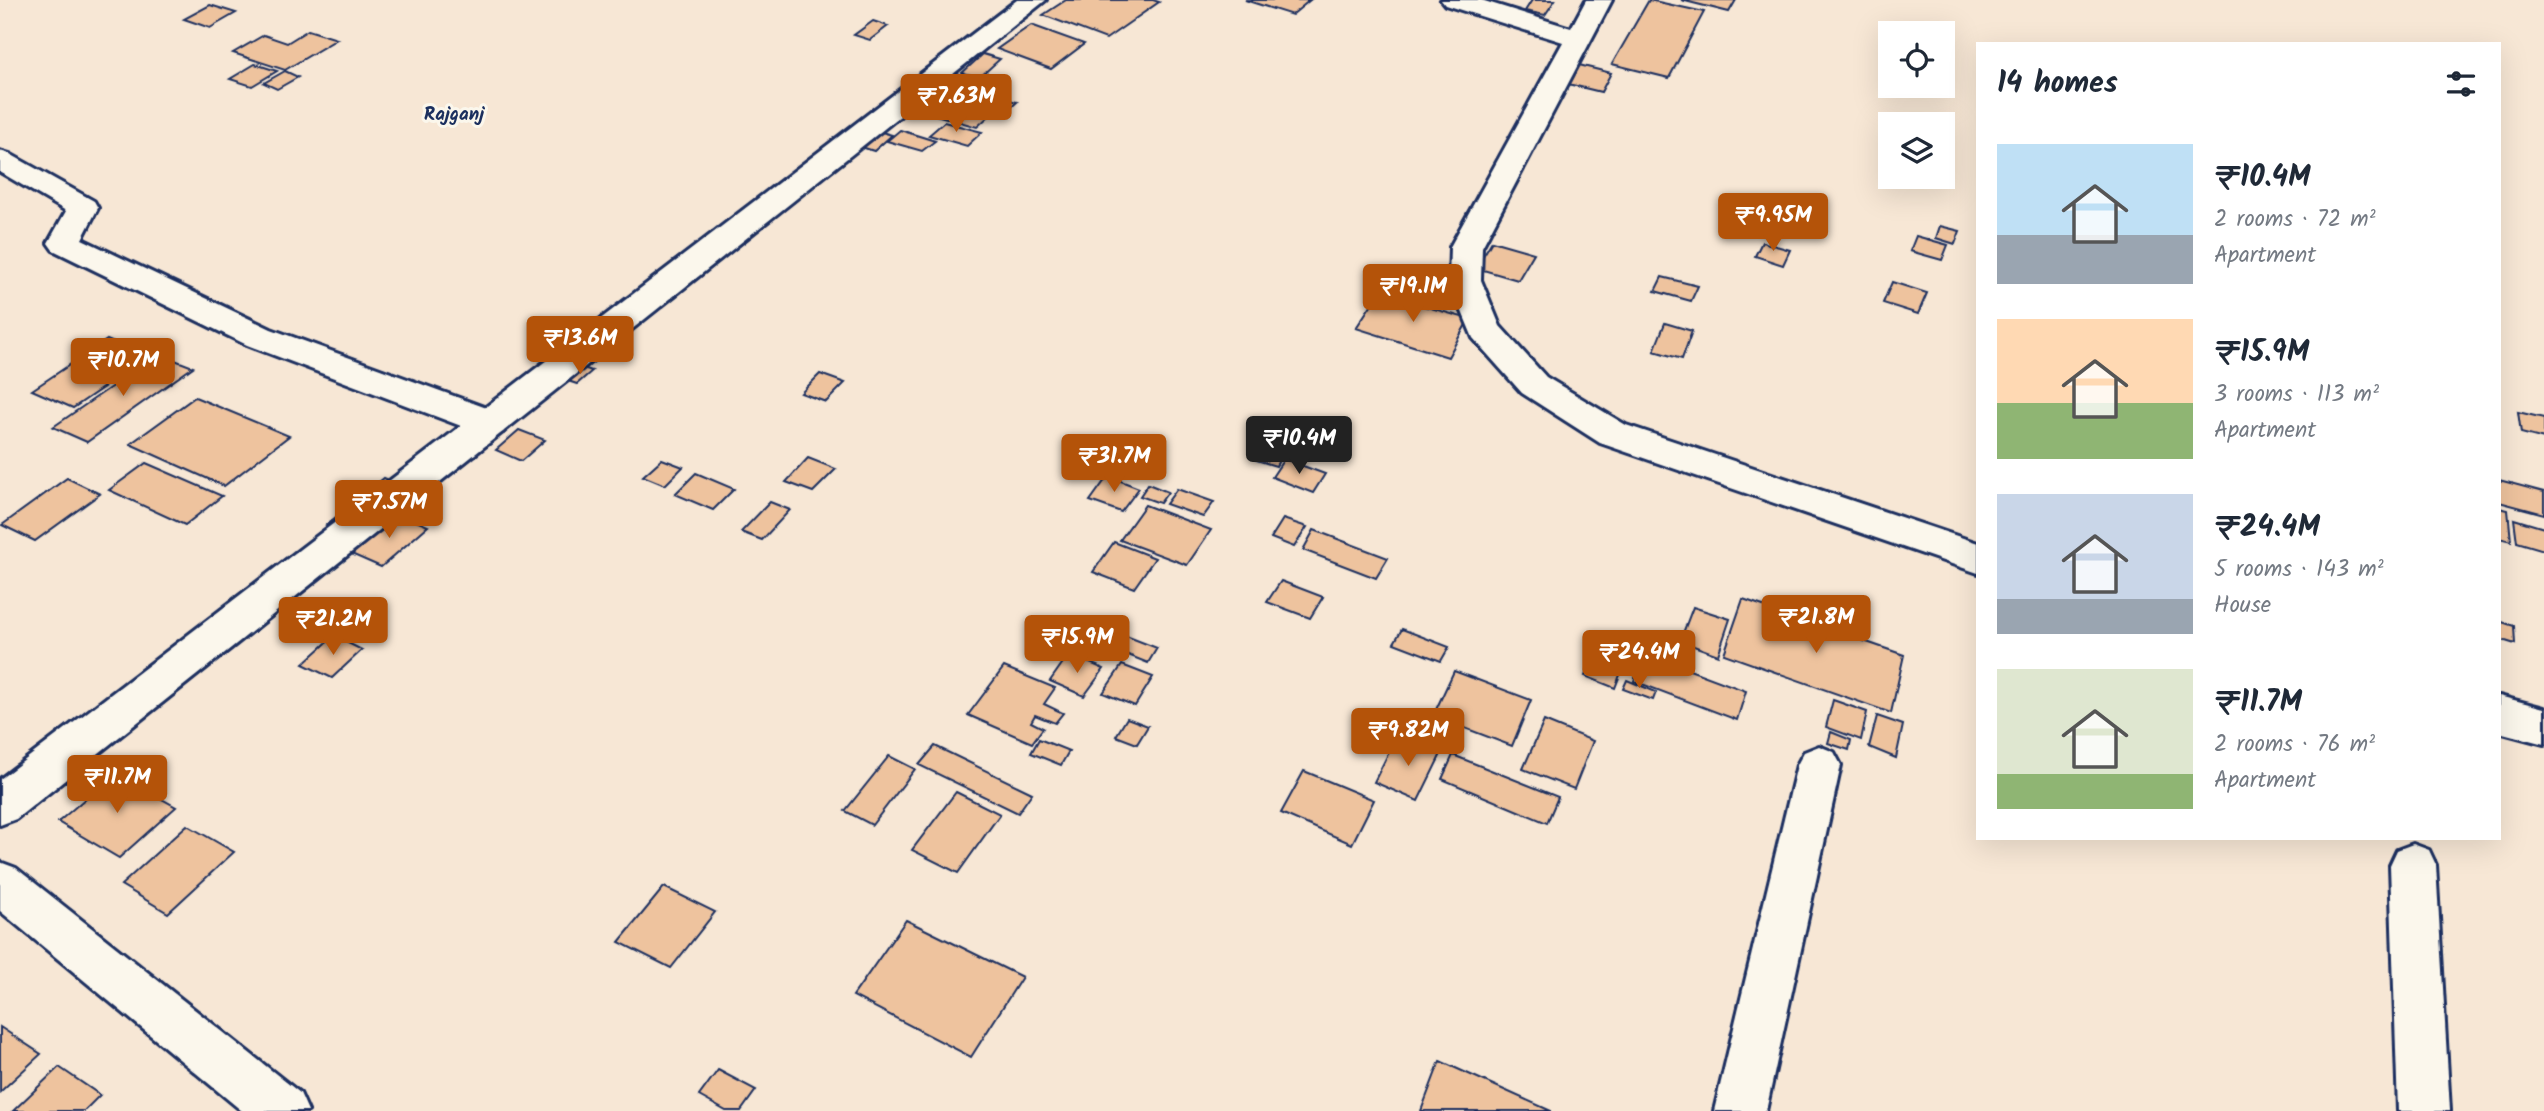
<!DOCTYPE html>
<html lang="en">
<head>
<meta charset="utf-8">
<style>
  body { margin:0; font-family:Kalam,sans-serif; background:#f2f2f3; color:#1f2937; height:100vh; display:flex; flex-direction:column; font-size:26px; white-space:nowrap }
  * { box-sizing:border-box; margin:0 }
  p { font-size:23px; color:#747a83 }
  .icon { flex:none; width:38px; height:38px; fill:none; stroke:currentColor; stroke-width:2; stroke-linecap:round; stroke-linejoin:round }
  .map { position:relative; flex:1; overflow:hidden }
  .side { position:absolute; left:1976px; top:42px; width:525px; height:798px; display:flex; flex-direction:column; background:#fff; border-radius:0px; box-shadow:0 7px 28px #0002 }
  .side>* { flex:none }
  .tools { position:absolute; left:1878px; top:21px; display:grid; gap:14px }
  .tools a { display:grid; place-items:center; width:77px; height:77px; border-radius:0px; background:#fff; box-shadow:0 7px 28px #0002; font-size:35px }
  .price { position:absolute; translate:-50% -60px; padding:0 16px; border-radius:7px; background:#b45309; color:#fff; font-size:23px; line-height:46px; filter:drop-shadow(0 2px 4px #0008) }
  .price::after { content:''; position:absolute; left:50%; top:42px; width:21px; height:16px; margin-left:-10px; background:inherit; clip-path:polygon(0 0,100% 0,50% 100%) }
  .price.on { background:#222; color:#fff }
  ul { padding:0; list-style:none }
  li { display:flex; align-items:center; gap:21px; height:175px; padding:0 21px }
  li span { display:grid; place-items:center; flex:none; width:196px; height:140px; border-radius:0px; color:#555 }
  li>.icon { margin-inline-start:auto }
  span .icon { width:84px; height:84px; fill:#fffc; stroke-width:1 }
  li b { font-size:30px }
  h2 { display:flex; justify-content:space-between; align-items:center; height:84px; padding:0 21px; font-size:30px }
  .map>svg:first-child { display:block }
</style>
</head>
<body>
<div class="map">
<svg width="2544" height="1111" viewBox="0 0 2544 1111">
  <rect width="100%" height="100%" fill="#f7e7d5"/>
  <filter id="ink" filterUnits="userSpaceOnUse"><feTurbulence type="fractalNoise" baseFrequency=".0143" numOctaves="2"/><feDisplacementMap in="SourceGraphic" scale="14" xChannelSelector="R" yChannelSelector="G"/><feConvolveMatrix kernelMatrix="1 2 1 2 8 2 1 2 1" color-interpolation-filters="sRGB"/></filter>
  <g filter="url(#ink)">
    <g fill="#eec39e" stroke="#1b2f5e" stroke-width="2">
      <path d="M1066,0h87l6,2 -53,37 -63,-24z"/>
      <path d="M1245,0h65l-18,15z"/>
      <path d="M1532,0h23l-10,15 -20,-4z"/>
      <path d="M1649,0l55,12 -35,66 -57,-14z"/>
      <path d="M1681,0h55l-7,12z"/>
      <path d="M210,5l26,8 -26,15 -26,-9z"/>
      <path d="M873,21l15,5 -18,14 -16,-5z"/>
      <path d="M1031,25l53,19 -33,25 -54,-20z"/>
      <path d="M308,30l29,9 -52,31 -52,-17 31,-18 23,8z"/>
      <path d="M983,54l17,5 -20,18 -18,-4z"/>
      <path d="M255,64l22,7 -25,15 -22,-7z"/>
      <path d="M1579,65l32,8 -10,19 -33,-8z"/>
      <path d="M285,71l13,6 -21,12 -13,-6z"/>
      <path d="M980,92l37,10 -13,12 -36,-11z"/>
      <path d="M948,104l41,12 -12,11 -41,-12z"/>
      <path d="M944,122l38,10 -15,14 -38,-11z"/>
      <path d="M871,129l21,6 -18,16 -22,-7z"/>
      <path d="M900,130l35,11 -13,10 -35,-10z"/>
      <path d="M1940,226l20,5 -5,13 -19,-6z"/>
      <path d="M1916,236l32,9 -6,15 -32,-9z"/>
      <path d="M1492,241l42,12 -16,27 -42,-12z"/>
      <path d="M1762,242l28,8 -7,15 -28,-9z"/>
      <path d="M1662,277l36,9 -7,15 -36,-10z"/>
      <path d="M1892,282l35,11 -9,21 -35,-11z"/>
      <path d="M1379,293l90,26 -21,38 -92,-29z"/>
      <path d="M1665,323l27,8 -10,28 -28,-8z"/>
      <path d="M107,340l41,17 -75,51 -41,-18z"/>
      <path d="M159,354l34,13 -106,75 -34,-15z"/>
      <path d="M583,368l9,3 -15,13 -9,-3z"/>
      <path d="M820,374l25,9 -19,19 -25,-9z"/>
      <path d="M195,397l94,39 -65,50 -94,-42z"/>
      <path d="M2518,412l26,6v21l-23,-6z"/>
      <path d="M519,430l26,10 -24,21 -25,-11z"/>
      <path d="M1269,436l20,5 -13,25 -20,-6z"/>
      <path d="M808,458l28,11 -23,23 -27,-10z"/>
      <path d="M662,459l21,8 -18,18 -22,-9z"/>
      <path d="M1284,459l41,15 -12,19 -41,-16z"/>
      <path d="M146,463l76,33 -37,29 -76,-35z"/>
      <path d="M696,473l38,16 -21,21 -38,-16z"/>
      <path d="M1108,476l31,12 -18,24 -31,-11z"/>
      <path d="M67,478l33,16 -65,47 -33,-16z"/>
      <path d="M384,478l27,11 -58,49 -27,-13z"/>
      <path d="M2499,480l45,12v22l-45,-12z"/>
      <path d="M1148,484l20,8 -8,11 -20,-7z"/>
      <path d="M1177,489l37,13 -11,15 -37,-13z"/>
      <path d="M770,502l20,8 -28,30 -21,-8z"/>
      <path d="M1145,505l66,25 -24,35 -67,-25z"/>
      <path d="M2499,508l9,2 3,31 -12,-3z"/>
      <path d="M397,513l31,13 -47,41 -32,-14z"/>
      <path d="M1283,519l24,8 -13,20 -23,-9z"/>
      <path d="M2514,519l30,9v22l-27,-8z"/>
      <path d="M1314,530l74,28 -12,20 -73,-28z"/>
      <path d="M1114,542l41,16 -21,30 -41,-16z"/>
      <path d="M1281,581l42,16 -13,21 -43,-16z"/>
      <path d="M1743,599l161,56 -13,58 -167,-59z"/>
      <path d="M1693,607l37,12 -12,36 -38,-14z"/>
      <path d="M2499,621l15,5 1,18 -16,-5z"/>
      <path d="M1108,629l49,19 -9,15 -50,-20z"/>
      <path d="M1402,629l47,18 -8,14 -47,-18z"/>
      <path d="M334,636l28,14 -30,28 -29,-14z"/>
      <path d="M1601,638l29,11 -15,39 -30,-12z"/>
      <path d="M1644,653l102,38 -9,29 -103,-39z"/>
      <path d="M1069,654l35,15 -20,27 -34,-15z"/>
      <path d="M1122,665l31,12 -18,29 -32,-13z"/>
      <path d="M1004,667l51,21 -11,16 19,9 -8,10 -20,-8 -4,7 12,6 -11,15 -64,-28z"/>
      <path d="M1454,671l77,29 -19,46 -79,-30z"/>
      <path d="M1627,680l29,12 -3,8 -30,-11z"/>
      <path d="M1833,700l34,12 -6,28 -35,-13z"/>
      <path d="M1877,716l26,9 -7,33 -27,-11z"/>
      <path d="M1127,718l21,8 -11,18 -21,-8z"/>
      <path d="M1544,721l49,20 -19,48 -51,-20z"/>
      <path d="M1831,732l20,8 -2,10 -21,-7z"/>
      <path d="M1397,736l44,18 -23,47 -44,-19z"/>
      <path d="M1039,739l30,12 -8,14 -30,-12z"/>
      <path d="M935,746l97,47 -14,20 -99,-48z"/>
      <path d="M1453,755l105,42 -11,26 -105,-44z"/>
      <path d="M889,756l26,13 -43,56 -27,-14z"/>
      <path d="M1304,771l70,29 -22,44 -71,-31z"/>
      <path d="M115,773l61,34 -57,51 -61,-36z"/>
      <path d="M956,792l44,22 -42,59 -46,-23z"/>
      <path d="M187,825l47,27 -66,61 -47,-28z"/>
      <path d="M664,887l51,25 -44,56 -52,-26z"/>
      <path d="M906,920l116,57 -51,80 -118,-61z"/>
      <path d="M0,1027l41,27 -41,38z"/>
      <path d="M1440,1061l111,50h-130z"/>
      <path d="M59,1067l41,28 -16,16h-71z"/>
      <path d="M718,1070l38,20 -15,21h-15l-27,-15z"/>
    </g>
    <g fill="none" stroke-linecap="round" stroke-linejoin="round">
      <defs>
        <g id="minor">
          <path d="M1441,0h40l90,28 15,-28h26l-130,247 -1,33 19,46 46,51 80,48 352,118v30l-378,-130 -78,-50 -49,-55 -24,-58 1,-33 113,-205 -118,-37z"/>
          <path d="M0,151l10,3 84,47 4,7 -16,31 189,90 232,85 5,9 -5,9 -13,3 -13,-3 -230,-87 -194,-95 -5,-7 18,-32 -66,-39z"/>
          <path d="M2499,696l45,12v36l-45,-12z"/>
          <path d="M1819,746l15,6 7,13 -75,346h-52l83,-346 7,-13z"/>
          <path d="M2413,844l16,6 7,15 14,246h-52l-8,-246 7,-15z"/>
        </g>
        <g id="tertiary">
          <path d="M1017,0h29l-1030,819 -16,6v-46z"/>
          <path d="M0,862l16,6 284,225 8,18h-66l-242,-200z"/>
        </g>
      </defs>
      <use href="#minor" stroke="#1b2f5e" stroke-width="6"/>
      <use href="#tertiary" stroke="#1b2f5e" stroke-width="6"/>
      <use href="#minor" fill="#fbf7ec" fill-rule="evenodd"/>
      <use href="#tertiary" fill="#fbf7ec" fill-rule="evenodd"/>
    </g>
  </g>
  <g text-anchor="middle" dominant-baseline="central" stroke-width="6" stroke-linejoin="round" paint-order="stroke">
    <g font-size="19" font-weight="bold" fill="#1b2f5e" stroke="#fbf7ec">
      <text x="454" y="115">Rajganj</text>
    </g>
  </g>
</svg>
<div class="tools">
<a><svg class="icon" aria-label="locate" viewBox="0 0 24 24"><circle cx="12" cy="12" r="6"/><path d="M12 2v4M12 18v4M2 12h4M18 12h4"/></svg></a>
<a><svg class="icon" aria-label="layers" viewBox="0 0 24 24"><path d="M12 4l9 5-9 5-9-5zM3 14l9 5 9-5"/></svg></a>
</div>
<b class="price" style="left:956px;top:134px">₹7.63M</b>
<b class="price" style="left:1773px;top:253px">₹9.95M</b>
<b class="price" style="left:1413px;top:324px">₹19.1M</b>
<b class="price" style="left:580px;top:376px">₹13.6M</b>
<b class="price" style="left:123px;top:398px">₹10.7M</b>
<b class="price on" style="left:1299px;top:476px">₹10.4M</b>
<b class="price" style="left:1114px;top:494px">₹31.7M</b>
<b class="price" style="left:389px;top:540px">₹7.57M</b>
<b class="price" style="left:1816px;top:655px">₹21.8M</b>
<b class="price" style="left:333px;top:657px">₹21.2M</b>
<b class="price" style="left:1077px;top:675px">₹15.9M</b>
<b class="price" style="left:1639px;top:690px">₹24.4M</b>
<b class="price" style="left:1408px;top:768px">₹9.82M</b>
<b class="price" style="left:117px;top:815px">₹11.7M</b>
<section class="side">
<h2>14 homes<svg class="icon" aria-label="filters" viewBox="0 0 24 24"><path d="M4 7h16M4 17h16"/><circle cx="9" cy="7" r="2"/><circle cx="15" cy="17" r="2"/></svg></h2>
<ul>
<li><span style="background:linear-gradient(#bfe0f5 65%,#9aa5b1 0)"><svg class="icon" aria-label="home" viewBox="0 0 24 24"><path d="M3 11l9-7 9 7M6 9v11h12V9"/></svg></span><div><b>₹10.4M</b><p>2 rooms · 72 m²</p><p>Apartment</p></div></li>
<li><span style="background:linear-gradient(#ffd9b3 60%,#8fb573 0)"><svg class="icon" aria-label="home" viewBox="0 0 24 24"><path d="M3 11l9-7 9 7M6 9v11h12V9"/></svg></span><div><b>₹15.9M</b><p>3 rooms · 113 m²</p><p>Apartment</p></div></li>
<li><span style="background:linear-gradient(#c9d6e8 75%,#9aa5b1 0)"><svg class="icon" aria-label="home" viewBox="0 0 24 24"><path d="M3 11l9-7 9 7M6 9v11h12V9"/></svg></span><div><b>₹24.4M</b><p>5 rooms · 143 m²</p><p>House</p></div></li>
<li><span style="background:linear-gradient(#dfe7d0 75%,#8fb573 0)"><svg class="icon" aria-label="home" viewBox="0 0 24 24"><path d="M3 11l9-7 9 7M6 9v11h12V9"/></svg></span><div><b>₹11.7M</b><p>2 rooms · 76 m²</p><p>Apartment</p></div></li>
</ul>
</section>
</div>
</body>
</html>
